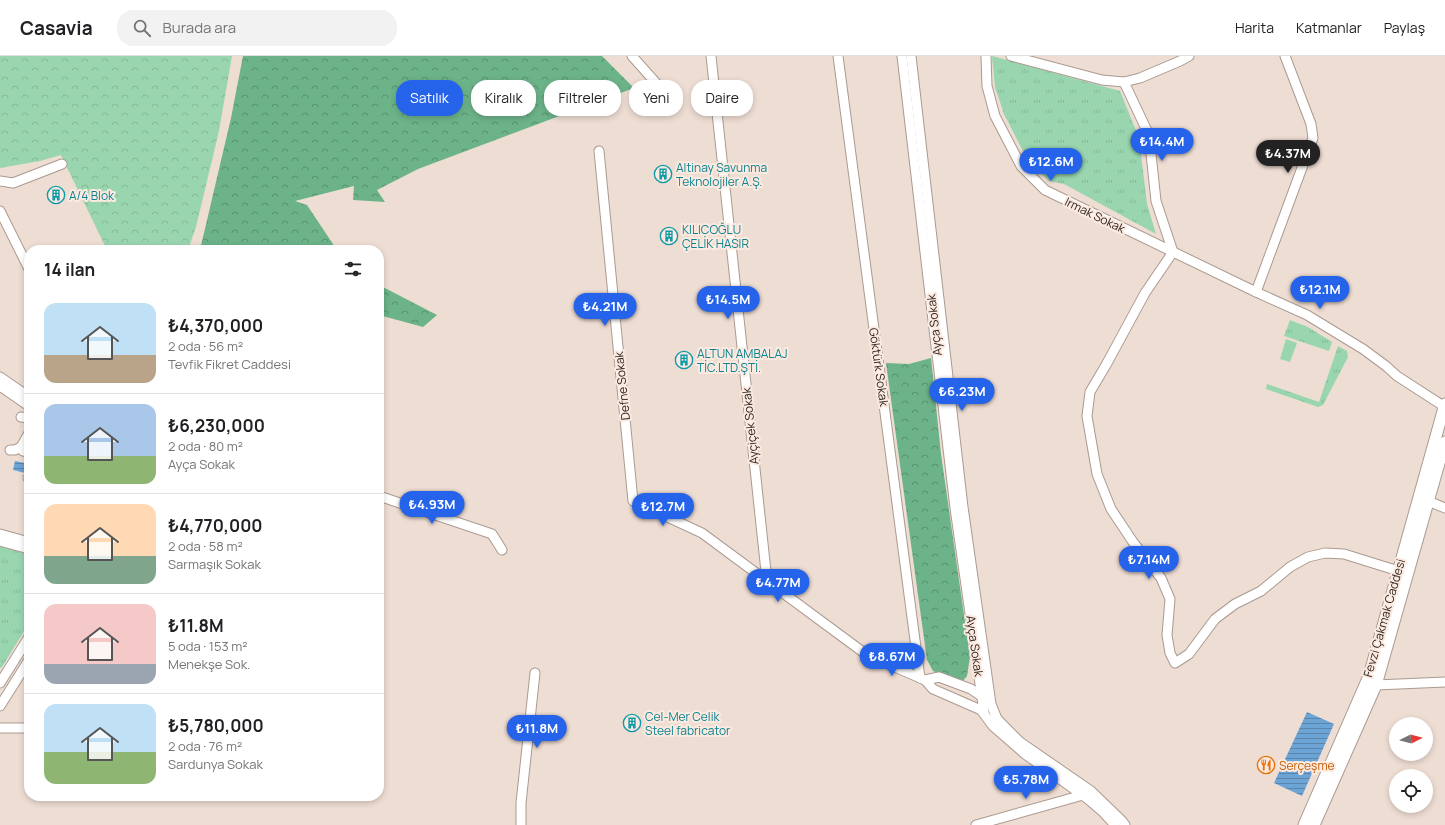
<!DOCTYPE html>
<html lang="tr">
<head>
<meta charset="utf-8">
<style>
  body { margin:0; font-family:Manrope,sans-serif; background:#f2f2f2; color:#202124; height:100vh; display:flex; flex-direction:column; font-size:15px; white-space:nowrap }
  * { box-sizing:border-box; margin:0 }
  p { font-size:13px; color:#757577 }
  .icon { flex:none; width:22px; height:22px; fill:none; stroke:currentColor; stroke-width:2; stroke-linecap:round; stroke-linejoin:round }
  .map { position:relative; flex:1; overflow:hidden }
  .side { position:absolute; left:24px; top:189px; width:360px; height:556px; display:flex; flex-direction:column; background:#fff; border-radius:16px; box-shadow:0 2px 6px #0003 }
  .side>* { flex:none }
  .guide { position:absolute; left:396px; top:24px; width:380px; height:36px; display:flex; gap:8px }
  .needle { width:26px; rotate:84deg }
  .controls { position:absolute; left:1389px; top:661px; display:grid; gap:8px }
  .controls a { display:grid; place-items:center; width:44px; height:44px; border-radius:50%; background:#fff; box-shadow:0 2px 6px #0003; font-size:20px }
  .price { position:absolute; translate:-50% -34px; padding:0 9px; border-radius:14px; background:#2563eb; color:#fff; font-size:13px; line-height:26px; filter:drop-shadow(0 1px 2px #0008) }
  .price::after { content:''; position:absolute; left:50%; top:24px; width:12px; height:9px; margin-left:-6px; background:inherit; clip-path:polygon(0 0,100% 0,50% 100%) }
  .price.current { background:#222; color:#fff }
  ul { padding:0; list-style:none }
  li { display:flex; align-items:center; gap:12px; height:100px; padding:0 20px }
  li+li { border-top:1px solid #e0e0e0 }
  li span { display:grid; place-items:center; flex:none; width:112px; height:80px; border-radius:12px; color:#555 }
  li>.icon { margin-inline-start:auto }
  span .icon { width:48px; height:48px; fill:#fffc; stroke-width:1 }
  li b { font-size:17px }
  h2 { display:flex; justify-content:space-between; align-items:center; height:48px; padding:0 20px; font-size:17px }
  .tag { padding:0 14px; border-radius:16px; background:#fff; box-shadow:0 2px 6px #0003; font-size:14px; line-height:36px }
  .tag.current { background:#2563eb; color:#fff }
  header { display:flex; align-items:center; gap:24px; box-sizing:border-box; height:56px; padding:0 20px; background:#fff; border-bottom:1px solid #e0e0e0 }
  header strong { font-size:19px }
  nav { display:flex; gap:22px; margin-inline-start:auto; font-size:14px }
  .search { width:280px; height:36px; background:#f2f2f2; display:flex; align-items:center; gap:10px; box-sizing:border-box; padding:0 14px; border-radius:16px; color:#757577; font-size:15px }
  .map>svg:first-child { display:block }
</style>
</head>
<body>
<header>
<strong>Casavia</strong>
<div class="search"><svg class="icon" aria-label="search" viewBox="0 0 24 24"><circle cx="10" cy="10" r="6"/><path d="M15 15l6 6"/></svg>Burada ara</div>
<nav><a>Harita</a><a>Katmanlar</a><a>Paylaş</a></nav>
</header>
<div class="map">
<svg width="1445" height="769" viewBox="0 0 1445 769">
  <defs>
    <pattern id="grass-tufts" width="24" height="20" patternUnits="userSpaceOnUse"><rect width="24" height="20" fill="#99d6b0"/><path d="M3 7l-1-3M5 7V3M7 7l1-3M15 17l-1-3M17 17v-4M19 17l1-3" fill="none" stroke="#84b897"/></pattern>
    <pattern id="forest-crowns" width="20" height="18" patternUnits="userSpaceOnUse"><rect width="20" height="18" fill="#6cb389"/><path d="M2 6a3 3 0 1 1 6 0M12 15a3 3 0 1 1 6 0" fill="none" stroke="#599170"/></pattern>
    <pattern id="park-crowns" width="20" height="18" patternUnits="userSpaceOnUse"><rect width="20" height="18" fill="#99d6b0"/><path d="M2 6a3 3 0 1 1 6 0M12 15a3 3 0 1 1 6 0" fill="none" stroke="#84b897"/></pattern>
    <pattern id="water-rules" width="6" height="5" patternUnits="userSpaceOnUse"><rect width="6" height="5" fill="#6da4d6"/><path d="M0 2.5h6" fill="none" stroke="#5a85ad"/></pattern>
  </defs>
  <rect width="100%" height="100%" fill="#eeddd3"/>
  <g fill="url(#grass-tufts)">
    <path d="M992,0l128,35 19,47 8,66 9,30 -92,-50 -15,-3 -21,-20 -24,-47 -9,-27z"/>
    <path d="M1290,264l18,7 24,15 -3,9 -45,-15z"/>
    <path d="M1338,290l9,5 1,6 -25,48 -5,2 -52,-18 1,-5 52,18z"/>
    <path d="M0,490l29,9v68l-27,44 -2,1z"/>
  </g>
  <g fill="url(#forest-crowns)">
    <path d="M243,0h359l32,32 -216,81 -41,21 8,12 -32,-2 1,-14 -59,15 12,4 30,45h-137l31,-132z"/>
    <path d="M379,229l58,30 -14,12 -44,-12z"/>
    <path d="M931,302l10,96 29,203 -3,19 -6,7 -28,-12 -6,-11 -41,-297 23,1z"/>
  </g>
  <path fill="url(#park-crowns)" d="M0,0h232l-13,75 -23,96 -8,23h-81l-46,-95 -21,6 -40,7z"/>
  <path fill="#99d6b0" d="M1286,283l11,4 -7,19 -10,-3z"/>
  <g fill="url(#water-rules)">
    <path d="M15,405l14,3v10l-16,-4z"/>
    <path d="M1307,656l27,12 -32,72 -28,-13z"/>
  </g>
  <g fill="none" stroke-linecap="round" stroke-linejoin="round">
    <defs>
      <g id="minor">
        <path d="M632,0l41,46"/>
        <path d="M711,0l56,525"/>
        <path d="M838,0l82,622"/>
        <path d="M902,0l53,452 29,204"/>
        <path d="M911,0l52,451 28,197 6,15 23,23 71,49 31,30 3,4"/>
        <path d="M986,0l1,30 8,30 26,50 24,24 211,102 51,23 56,34 23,17 11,10 48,31"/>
        <path d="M1011,0l91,24 22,2 16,-4 40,-17 9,-5"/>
        <path d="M1124,26l25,53 7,66 17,51"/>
        <path d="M599,95l34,350 69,32 165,122 58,25 8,9 48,21 12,16 32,28 63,45 14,12 13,14"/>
        <path d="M0,125l13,2 49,-19"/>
        <path d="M0,155l29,58"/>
        <path d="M1173,196l-28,41 -39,72 -16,27 -3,24 10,58 14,35 22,33 28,36 9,21 -3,36 3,18 5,10 14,-9 26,-35 20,-15 26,-13 29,-24 18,-10 17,-4 19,1 61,19"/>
        <path d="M1256,236l57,-154 -2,-14 -26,-68"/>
        <path d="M0,321l29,20"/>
        <path d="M0,330l29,20"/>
        <path d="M21,361l8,1"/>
        <path d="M29,377l-8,14 2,4 6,1"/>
        <path d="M10,394h5l6,-3"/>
        <path d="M28,422l1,-1"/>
        <path d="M379,440l113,38 10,16"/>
        <path d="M1428,445l17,7"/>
        <path d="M0,478l29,8"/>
        <path d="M0,485l29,8"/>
        <path d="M925,624l14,-3 32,12 13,9"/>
        <path d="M0,627l29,-46"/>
        <path d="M1376,629l69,-3"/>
        <path d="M0,650l29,-46"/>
        <path d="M0,672h29"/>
        <path d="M521,769v-22l14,-130"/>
        <path d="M976,769l107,-30"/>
      </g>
      <g id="major">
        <path d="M1304,769l65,-149 76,-272"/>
        <path d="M1314,769l62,-140 69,-243"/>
      </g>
    </defs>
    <use href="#minor" stroke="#aa9a90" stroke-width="11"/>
    <use href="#major" stroke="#aa9a90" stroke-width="13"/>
    <use href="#minor" stroke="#fff" stroke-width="9"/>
    <use href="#major" stroke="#fff" stroke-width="11"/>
  </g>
  <defs>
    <symbol id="building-ring" viewBox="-11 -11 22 22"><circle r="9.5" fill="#fceae0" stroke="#0f9aa8" stroke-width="1.5"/><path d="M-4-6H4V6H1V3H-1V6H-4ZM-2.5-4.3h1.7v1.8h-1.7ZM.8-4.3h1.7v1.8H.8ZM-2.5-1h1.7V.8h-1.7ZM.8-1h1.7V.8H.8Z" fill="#0f9aa8"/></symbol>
    <symbol id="restaurant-ring" viewBox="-11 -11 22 22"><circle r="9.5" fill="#fceae0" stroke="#e8710a" stroke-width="1.5"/><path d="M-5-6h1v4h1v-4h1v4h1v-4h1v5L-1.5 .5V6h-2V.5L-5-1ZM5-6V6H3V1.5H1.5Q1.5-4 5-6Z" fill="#e8710a"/></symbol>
  </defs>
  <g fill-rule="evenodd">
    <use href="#building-ring" x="653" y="108" width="20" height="20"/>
    <use href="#building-ring" x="46" y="129" width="20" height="20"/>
    <use href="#building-ring" x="659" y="170" width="20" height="20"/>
    <use href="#building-ring" x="674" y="294" width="20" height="20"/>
    <use href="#building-ring" x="622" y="657" width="20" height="20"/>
    <use href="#restaurant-ring" x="1256" y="699" width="20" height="20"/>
  </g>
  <g text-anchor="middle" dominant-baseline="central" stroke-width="4" stroke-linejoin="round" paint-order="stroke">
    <g font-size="12" fill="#0d838f" stroke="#fceae0" text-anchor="start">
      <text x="676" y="111">Altinay Savunma<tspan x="676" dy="14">Teknolojiler A.Ş.</tspan></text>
      <text x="69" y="139">A/4 Blok</text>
      <text x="682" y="173">KILIÇOĞLU<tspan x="682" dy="14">ÇELİK HASIR</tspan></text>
      <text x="697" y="297">ALTUN AMBALAJ<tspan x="697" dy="14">TİC.LTD.ŞTİ.</tspan></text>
      <text x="645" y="660">Cel-Mer Celik<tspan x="645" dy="14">Steel fabricator</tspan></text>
    </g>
    <g font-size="12" fill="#2d2622" stroke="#fceae0">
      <text transform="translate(1095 159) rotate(26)">Irmak Sokak</text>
      <text transform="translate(934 269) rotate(-96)">Ayça Sokak</text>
      <text transform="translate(879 311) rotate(82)">Göktürk Sokak</text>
      <text transform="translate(622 330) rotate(-96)">Defne Sokak</text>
      <text transform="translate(750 370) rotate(-96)">Ayçiçek Sokak</text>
      <text transform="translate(1384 562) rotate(-74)">Fevzi Çakmak Caddesi</text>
      <text transform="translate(975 590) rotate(82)">Ayça Sokak</text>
    </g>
    <g font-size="12" fill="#c56008" stroke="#fceae0" text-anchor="start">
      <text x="1279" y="709">Serçeşme</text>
    </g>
  </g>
</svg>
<div class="controls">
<a><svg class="needle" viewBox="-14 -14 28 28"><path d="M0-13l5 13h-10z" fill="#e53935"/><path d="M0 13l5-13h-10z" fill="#757577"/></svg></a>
<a><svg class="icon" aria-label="locate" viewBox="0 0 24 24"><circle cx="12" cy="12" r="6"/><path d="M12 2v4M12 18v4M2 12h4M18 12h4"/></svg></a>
</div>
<b class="price" style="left:1162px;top:106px">₺14.4M</b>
<b class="price current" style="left:1288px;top:118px">₺4.37M</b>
<b class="price" style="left:1051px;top:126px">₺12.6M</b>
<b class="price" style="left:1320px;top:254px">₺12.1M</b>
<b class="price" style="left:728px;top:264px">₺14.5M</b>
<b class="price" style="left:605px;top:271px">₺4.21M</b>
<b class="price" style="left:962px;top:356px">₺6.23M</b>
<b class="price" style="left:432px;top:469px">₺4.93M</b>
<b class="price" style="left:663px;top:471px">₺12.7M</b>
<b class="price" style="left:1149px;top:524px">₺7.14M</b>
<b class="price" style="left:778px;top:547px">₺4.77M</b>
<b class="price" style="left:892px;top:621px">₺8.67M</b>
<b class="price" style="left:537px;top:693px">₺11.8M</b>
<b class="price" style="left:1026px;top:744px">₺5.78M</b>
<div class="guide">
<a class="tag current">Satılık</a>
<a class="tag">Kiralık</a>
<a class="tag">Filtreler</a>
<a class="tag">Yeni</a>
<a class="tag">Daire</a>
</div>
<section class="side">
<h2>14 ilan<svg class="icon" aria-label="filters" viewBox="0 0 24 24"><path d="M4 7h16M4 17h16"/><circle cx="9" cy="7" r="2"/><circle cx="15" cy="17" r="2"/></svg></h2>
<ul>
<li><span style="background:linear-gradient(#bfe0f5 65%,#b9a48a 0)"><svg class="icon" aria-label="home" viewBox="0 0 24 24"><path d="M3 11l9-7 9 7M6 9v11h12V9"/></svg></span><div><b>₺4,370,000</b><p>2 oda · 56 m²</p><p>Tevfik Fikret Caddesi</p></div></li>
<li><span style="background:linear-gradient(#a9c7e8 65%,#8fb573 0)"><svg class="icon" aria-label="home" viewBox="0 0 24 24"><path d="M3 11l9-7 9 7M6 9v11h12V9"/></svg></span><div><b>₺6,230,000</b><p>2 oda · 80 m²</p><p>Ayça Sokak</p></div></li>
<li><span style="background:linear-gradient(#ffd9b3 65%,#7fa58c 0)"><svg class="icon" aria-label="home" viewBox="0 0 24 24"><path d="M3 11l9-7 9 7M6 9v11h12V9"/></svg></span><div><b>₺4,770,000</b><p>2 oda · 58 m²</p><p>Sarmaşık Sokak</p></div></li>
<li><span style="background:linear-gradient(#f6c9c9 75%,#9aa5b1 0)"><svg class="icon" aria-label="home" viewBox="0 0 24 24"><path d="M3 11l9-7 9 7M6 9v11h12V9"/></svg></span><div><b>₺11.8M</b><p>5 oda · 153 m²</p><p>Menekşe Sok.</p></div></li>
<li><span style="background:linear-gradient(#bfe0f5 60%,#8fb573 0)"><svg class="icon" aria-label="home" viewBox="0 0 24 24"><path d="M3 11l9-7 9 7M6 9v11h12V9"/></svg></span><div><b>₺5,780,000</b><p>2 oda · 76 m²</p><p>Sardunya Sokak</p></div></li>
</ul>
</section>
</div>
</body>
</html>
